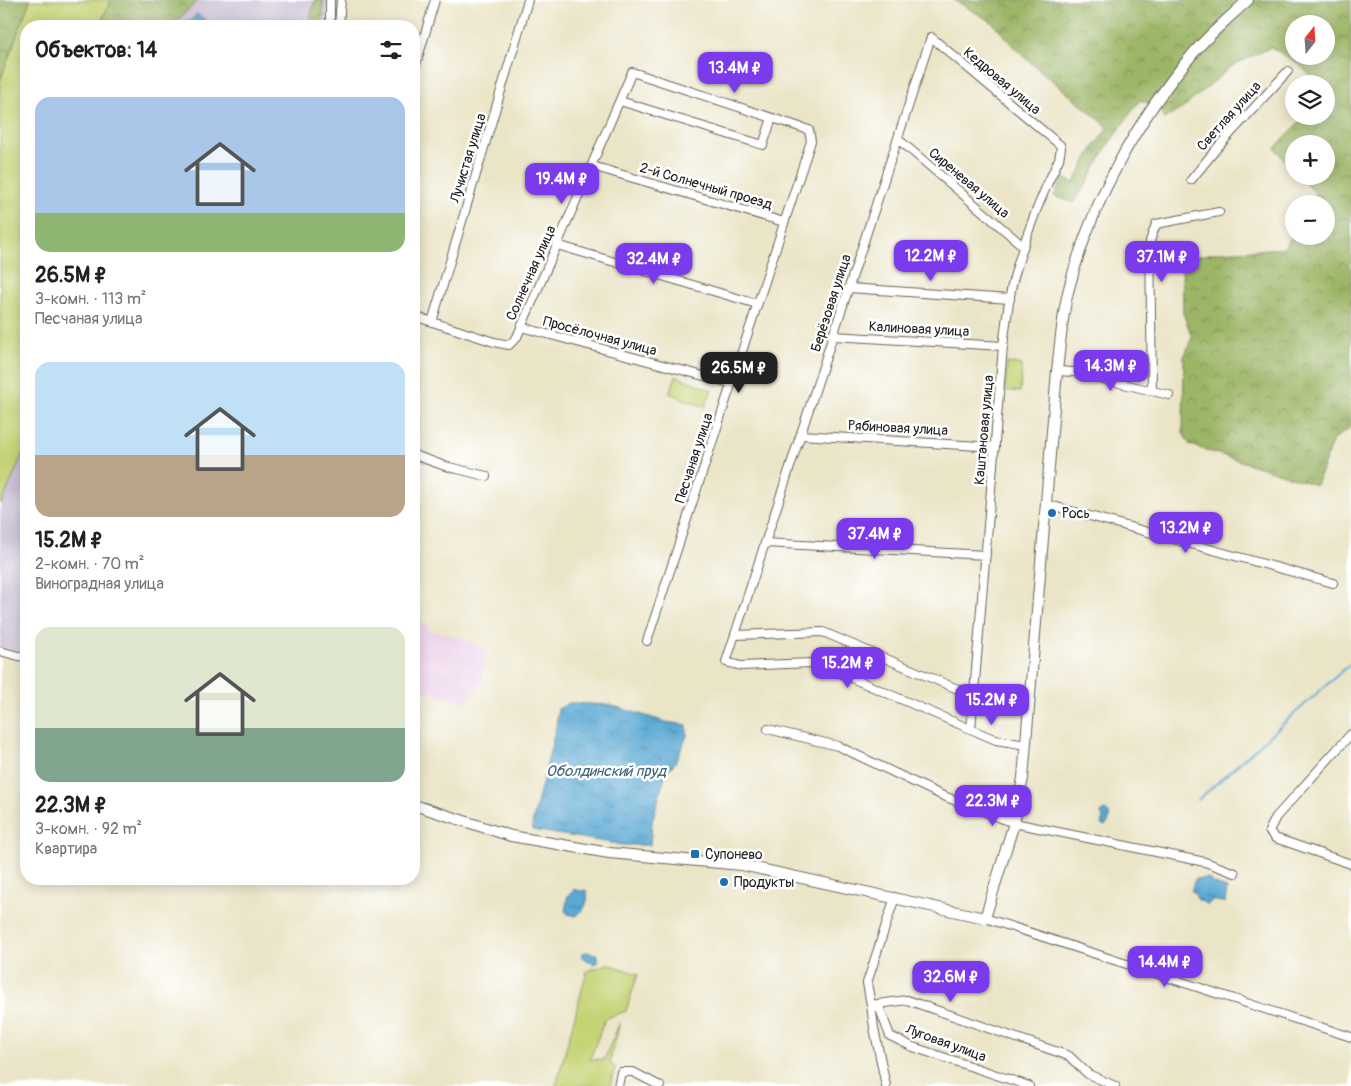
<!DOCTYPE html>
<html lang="ru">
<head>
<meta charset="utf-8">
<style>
  body { margin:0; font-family:Pangolin,sans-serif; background:#f2f2f2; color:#202124; height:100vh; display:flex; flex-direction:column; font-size:19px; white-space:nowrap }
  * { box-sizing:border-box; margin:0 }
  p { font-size:16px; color:#757577 }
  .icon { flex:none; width:28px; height:28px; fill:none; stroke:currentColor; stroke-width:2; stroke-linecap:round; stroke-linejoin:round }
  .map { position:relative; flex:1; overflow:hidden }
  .panel { position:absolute; left:20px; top:20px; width:400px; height:865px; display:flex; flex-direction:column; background:#fff; border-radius:20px; box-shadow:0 2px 12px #0003 }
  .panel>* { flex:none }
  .needle { width:32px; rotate:17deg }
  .tools { position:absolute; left:1285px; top:15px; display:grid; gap:10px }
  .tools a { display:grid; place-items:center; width:50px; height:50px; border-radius:50%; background:#fff; box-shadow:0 2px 12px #0003; font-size:25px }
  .price { position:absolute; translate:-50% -42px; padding:0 11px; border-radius:10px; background:#7c3aed; color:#fff; font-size:16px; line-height:32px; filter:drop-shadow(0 1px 2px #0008) }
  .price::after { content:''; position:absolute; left:50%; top:30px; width:15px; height:11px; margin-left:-8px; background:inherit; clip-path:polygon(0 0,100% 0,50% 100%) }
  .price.current { background:#222; color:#fff }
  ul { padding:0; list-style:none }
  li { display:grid; align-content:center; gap:10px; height:265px; padding:0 15px }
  li span { display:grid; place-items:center; height:155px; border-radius:15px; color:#555 }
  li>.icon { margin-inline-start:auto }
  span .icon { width:90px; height:90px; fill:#fffc; stroke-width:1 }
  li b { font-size:21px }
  h2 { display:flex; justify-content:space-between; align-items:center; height:60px; padding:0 15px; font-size:21px }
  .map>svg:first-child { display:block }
</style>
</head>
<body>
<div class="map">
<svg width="1351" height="1086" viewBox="0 0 1351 1086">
  <defs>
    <pattern id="forest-crowns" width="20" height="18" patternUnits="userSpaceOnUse" patternTransform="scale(1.25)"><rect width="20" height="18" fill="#9cb566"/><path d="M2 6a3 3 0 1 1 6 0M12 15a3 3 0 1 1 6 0" fill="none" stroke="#7e9253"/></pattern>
    <pattern id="water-ripples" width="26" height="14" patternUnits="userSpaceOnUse" patternTransform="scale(1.25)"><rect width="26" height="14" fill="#5aa8d3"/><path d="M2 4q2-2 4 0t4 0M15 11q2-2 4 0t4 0" fill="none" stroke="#4a88aa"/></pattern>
  </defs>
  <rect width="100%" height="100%" fill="#fff"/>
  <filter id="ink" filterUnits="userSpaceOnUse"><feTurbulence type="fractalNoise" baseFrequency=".02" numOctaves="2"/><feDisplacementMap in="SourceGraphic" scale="10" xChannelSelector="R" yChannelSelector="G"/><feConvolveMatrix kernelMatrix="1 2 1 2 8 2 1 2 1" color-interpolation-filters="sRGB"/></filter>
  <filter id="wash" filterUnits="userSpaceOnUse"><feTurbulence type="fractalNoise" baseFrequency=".0096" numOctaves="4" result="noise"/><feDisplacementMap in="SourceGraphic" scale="20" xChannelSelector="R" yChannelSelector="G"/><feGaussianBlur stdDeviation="1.12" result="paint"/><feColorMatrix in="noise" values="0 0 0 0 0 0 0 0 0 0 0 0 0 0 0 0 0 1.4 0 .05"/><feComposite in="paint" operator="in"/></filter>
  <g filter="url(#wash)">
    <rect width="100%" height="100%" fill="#ebe5c8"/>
    <path fill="#ecd1ea" d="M414,599l3,15 12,16 34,8 22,13 2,4 -8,32 -15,15 -50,-14z"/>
    <g fill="#cbbfd5">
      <path d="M194,0h134l-1,26h-160z"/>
      <path d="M26,446v209l-26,-8v-145l2,1z"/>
    </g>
    <g fill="#c5d374" stroke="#707848">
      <path d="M30,0h81l-12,26h-73v420l-24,57 -2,-1v-421z"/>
      <path d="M1007,363l15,2 -2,27 -15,-2z"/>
      <path d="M676,376l36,14 -7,17 -36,-14z"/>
      <path d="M608,964l30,10 -12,37 -21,8 -15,40 14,1 16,-38 -10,40 5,6 -5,18h-54l31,-115z"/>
    </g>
    <g fill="url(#forest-crowns)" stroke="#5c6841" fill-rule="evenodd">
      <path d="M0,0h30l-30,81z"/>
      <path d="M111,0h88l-28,26h-72z"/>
      <path d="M315,0h8v17l-3,9h-12z"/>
      <path d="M954,0h397v427l-18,13 -17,45 -126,-40 -7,-12 1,-76 8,-20 -9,-24 -1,-54 38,-7 65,-4 9,-17v5h32v-32h-17l6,-12 -19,-16h30v-32h-32v29l-19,-25 30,-32h21v-32h-7l-22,-21 -26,-16 -39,19 -49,42 -19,11 -5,-11 -19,-8 -34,48 -18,33 -14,22 -20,-7 9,-18 11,5 16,-30 18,-26 -84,-70 -32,-35zM1294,24h32v32h-32z"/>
    </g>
    <g fill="url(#water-ripples)" stroke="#3b6278">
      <path d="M197,14l11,8 -3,4h-11l-5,-3z"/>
      <path d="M569,703l41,2 56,17 21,3v11l-12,27 -9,9 -14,50 -2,23h-27l-90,-15 -1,-6 24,-97 2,-18z"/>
      <path d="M1105,810l4,3c1,6 0,11 -5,13l-3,-1 2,-7 -2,-5z"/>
      <path d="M1208,878l7,6 12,4 -2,15 -13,-3 -4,5 -11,-6 -3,-7 -3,-1 4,-12z"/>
      <path d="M574,889l6,2 6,-1c4,9 -1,21 -10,26l-8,-2 -3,-3 3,-16z"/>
      <path d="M586,952l11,2v8l-3,2 -13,-8 1,-3z"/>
    </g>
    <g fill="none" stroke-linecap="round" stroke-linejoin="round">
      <path stroke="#5aa8d3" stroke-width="2" d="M1198,800l153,-137"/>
    </g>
  </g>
  <g filter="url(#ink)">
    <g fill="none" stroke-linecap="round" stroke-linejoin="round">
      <defs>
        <g id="street">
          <path d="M330,26v-26"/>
          <path d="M339,26l2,-26"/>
          <path d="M414,71l21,-71"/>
          <path d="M620,101l143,44 9,-27"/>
          <path d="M898,139l125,107"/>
          <path d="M592,166l192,56"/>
          <path d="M1191,180l26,-32 71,-77"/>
          <path d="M557,245l200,59"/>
          <path d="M849,288l161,11"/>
          <path d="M414,316l80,26 15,3 8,-8 115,-265 177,58 2,11 -164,500"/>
          <path d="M432,322l96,-322"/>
          <path d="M521,327l209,56"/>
          <path d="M833,336l170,10"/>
          <path d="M1057,371l17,1 95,23"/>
          <path d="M1152,391l-2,-150 6,-17 63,-12"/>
          <path d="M801,435l194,12"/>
          <path d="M414,455l31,11 41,10"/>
          <path d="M1046,504l287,79"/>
          <path d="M765,543l221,12"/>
          <path d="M735,635l88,-3 151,64"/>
          <path d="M0,651l26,7"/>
          <path d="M768,729l70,17 103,49 73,28 191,39 30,11"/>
          <path d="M971,729l32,-383c3,-21 5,-44 10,-65 11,-42 27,-83 46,-122l2,-11 -1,-3 -129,-108 -205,625 15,4 70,-3 8,1 177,76 30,5"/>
          <path d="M1351,734l-75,83 -7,14 6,7 76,26"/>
          <path d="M895,897l-28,86 4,22 9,4 10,27 23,11 116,39"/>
          <path d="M985,918l366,119"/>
          <path d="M618,1086l3,-14h12l27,14"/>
          <path d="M886,1086l-12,-58 -3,-23 36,-5 162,56 19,18 27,12"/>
        </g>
        <path id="secondary" d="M414,805l97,31 98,17 133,12 243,53 29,-95 9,-45 34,-407c3,-26 5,-53 11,-79 22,-88 69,-173 128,-242 16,-18 35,-34 52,-50"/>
      </defs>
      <use href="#street" stroke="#646258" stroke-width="10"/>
      <use href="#secondary" stroke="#646258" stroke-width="12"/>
      <use href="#street" stroke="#fff" stroke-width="8"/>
      <use href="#secondary" stroke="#fff" stroke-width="10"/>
    </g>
  </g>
  <g fill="#1f6fb2" stroke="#fff" stroke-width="2">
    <circle cx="1052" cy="513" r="5"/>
    <rect x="690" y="849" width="10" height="10" rx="2.5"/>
    <circle cx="724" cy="882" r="5"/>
  </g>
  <g text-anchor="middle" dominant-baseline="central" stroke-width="5" stroke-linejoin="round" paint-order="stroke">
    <g font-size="14" fill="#1c1c1c" stroke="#fff">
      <text transform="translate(1002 81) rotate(40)">Кедровая улица</text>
      <text transform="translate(1229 116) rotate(-48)">Светлая улица</text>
      <text transform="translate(468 158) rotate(-73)">Лучистая улица</text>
      <text transform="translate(969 183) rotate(40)">Сиреневая улица</text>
      <text transform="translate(706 186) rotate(16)">2-й Солнечный проезд</text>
      <text transform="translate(531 273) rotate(-66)">Солнечная улица</text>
      <text transform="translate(831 303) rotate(-72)">Берёзовая улица</text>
      <text transform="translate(919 329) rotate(3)">Калиновая улица</text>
      <text transform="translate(600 336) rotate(15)">Просёлочная улица</text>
      <text transform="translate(898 428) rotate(3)">Рябиновая улица</text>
      <text transform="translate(984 430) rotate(-85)">Каштановая улица</text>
      <text transform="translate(694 458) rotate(-72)">Песчаная улица</text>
      <text transform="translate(946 1043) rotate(20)">Луговая улица</text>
    </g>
    <g font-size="14" fill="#1c1c1c" stroke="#fff" text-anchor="start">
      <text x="1062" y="513">Рось</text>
      <text x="705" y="854">Супонево</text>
      <text x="734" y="882">Продукты</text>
    </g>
    <g font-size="15" font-style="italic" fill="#3b6278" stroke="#fff">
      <text x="606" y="771">Оболдинский пруд</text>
    </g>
  </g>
</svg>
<div class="tools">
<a><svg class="needle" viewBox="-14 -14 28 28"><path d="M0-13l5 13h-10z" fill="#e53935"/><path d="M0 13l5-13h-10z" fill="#757577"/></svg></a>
<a><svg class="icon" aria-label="layers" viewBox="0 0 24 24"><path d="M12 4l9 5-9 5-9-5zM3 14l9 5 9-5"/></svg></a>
<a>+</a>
<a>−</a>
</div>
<b class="price" style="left:735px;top:94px">13.4M ₽</b>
<b class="price" style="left:562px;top:205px">19.4M ₽</b>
<b class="price" style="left:931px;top:282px">12.2M ₽</b>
<b class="price" style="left:1162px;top:283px">37.1M ₽</b>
<b class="price" style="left:654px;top:285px">32.4M ₽</b>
<b class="price" style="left:1111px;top:392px">14.3M ₽</b>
<b class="price current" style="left:739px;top:394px">26.5M ₽</b>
<b class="price" style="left:1186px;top:554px">13.2M ₽</b>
<b class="price" style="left:875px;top:560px">37.4M ₽</b>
<b class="price" style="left:848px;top:689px">15.2M ₽</b>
<b class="price" style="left:992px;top:726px">15.2M ₽</b>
<b class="price" style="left:993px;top:827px">22.3M ₽</b>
<b class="price" style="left:1165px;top:988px">14.4M ₽</b>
<b class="price" style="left:951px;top:1003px">32.6M ₽</b>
<section class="panel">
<h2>Объектов: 14<svg class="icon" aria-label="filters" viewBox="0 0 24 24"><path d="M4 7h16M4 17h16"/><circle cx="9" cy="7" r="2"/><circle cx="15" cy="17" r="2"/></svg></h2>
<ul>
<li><span style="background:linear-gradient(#a9c7e8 75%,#8fb573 0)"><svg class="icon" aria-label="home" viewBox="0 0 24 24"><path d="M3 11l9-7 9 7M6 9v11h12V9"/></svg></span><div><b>26.5M ₽</b><p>3-комн. · 113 m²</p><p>Песчаная улица</p></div></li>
<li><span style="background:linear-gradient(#bfe0f5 60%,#b9a48a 0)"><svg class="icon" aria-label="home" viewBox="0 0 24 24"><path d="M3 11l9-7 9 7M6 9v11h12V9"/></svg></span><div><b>15.2M ₽</b><p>2-комн. · 70 m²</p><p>Виноградная улица</p></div></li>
<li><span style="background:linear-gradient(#dfe7d0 65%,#7fa58c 0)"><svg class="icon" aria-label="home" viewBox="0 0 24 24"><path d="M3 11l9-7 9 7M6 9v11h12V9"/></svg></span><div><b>22.3M ₽</b><p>3-комн. · 92 m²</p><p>Квартира</p></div></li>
</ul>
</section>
</div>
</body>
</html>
